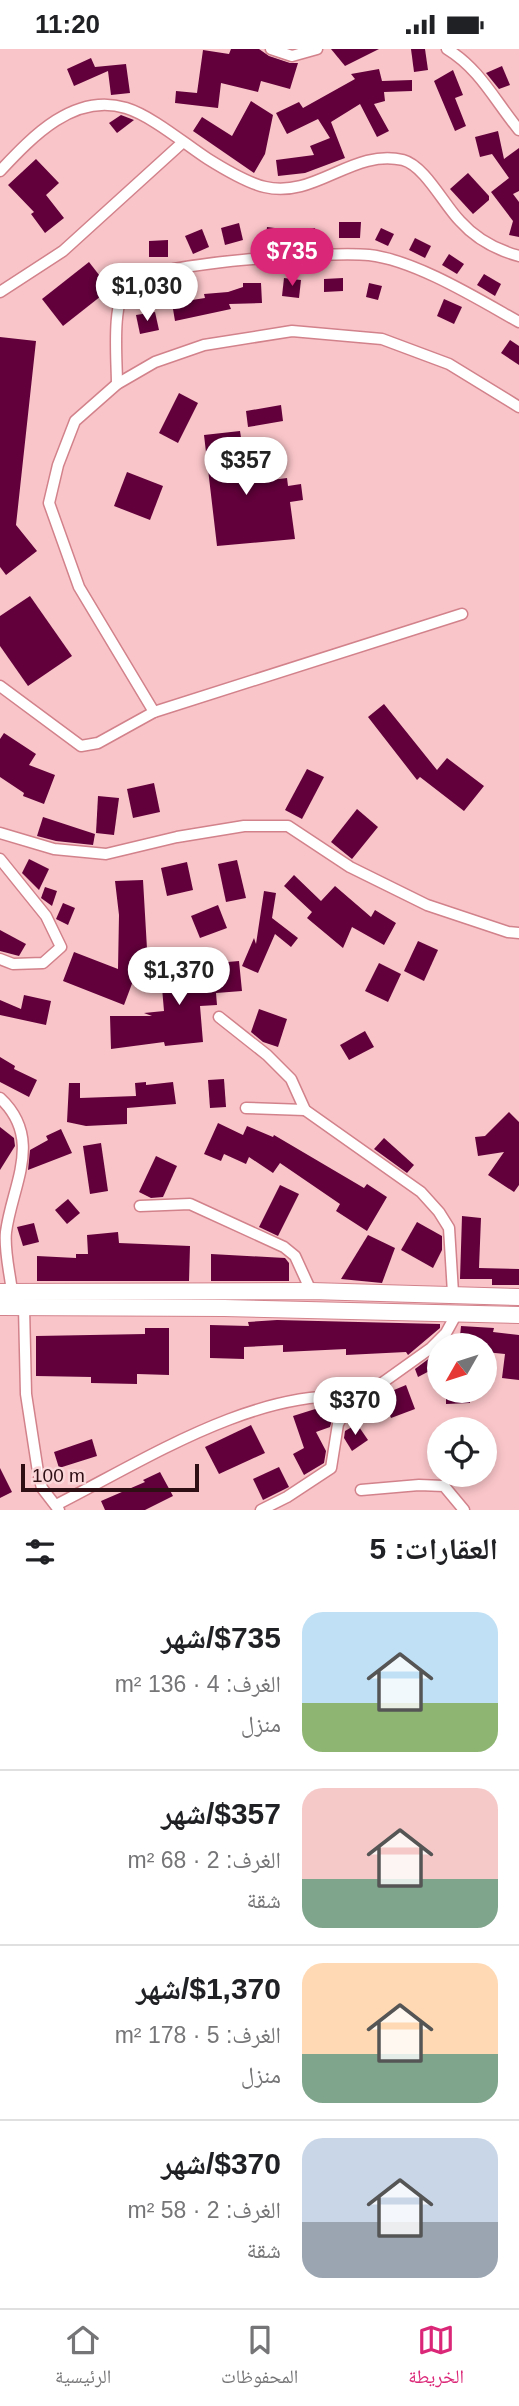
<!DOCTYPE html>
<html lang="ar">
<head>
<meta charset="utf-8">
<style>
  body { margin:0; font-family:Arial,"Noto Naskh Arabic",sans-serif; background:#f6f6f6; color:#202124; direction:rtl; height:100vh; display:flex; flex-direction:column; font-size:26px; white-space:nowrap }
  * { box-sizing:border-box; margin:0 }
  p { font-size:23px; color:#757577 }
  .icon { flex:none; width:38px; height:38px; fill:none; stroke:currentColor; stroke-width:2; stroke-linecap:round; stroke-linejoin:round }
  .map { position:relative; height:1461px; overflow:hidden; direction:ltr }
  .sheet { display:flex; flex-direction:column; background:#fff; flex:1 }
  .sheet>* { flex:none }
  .needle { width:46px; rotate:231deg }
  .controls { position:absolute; left:427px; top:1284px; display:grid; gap:14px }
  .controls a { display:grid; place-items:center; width:70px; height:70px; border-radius:50%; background:#fff; box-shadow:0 4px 10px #0003; font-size:35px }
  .scale { position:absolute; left:21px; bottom:18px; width:178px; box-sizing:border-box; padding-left:7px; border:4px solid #2d0f14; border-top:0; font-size:19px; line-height:24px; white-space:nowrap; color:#2d0f14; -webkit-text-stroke:5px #fbd7da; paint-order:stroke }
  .price { position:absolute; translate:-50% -60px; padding:0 16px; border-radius:24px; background:#fff; color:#222; font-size:23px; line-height:46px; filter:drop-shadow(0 2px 4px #0008) }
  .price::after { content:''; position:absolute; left:50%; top:42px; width:21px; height:16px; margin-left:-10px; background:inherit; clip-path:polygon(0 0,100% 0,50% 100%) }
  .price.on { background:#db2777; color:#fff }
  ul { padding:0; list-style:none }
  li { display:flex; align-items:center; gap:21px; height:175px; padding:0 21px }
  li+li { border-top:2px solid #e0e0e0 }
  li span { display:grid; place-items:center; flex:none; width:196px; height:140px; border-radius:21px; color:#555 }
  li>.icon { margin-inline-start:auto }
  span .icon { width:84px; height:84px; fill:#fffc; stroke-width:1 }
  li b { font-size:30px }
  h2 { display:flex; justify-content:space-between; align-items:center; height:84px; padding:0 21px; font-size:30px }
  .status { display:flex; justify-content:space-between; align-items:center; height:49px; padding:0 35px; background:#fff; direction:ltr }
  .status svg { height:19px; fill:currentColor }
  .tabs { display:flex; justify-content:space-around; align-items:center; height:98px; border-top:2px solid #e0e0e0; background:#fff; font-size:19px; color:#757577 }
  .tabs a { display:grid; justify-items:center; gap:4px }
  .tabs .on { color:#db2777 }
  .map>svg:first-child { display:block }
</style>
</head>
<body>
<div class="status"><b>11:20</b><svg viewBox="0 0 49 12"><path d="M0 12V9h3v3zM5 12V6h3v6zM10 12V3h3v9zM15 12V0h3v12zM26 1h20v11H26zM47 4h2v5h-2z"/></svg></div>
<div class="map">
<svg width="519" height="1461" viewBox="0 0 519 1461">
  <rect width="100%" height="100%" fill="#f9c5c9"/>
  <g fill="#62003b">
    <path d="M231,0h28l10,7 21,7h8l-8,26 -29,-8 -3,11 -37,-9 -3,25 -43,-5 1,-12 21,2 6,-43 26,4z"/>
    <path d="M331,0h48l-34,17z"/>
    <path d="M411,0h14l3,21 -14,2z"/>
    <path d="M91,9l4,9 31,-3 4,29 -19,2 -3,-24 -34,15 -7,-17z"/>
    <path d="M502,17l8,19 -11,4 -13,-16z"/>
    <path d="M379,20l3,12 30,-1v11l-28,1 1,9 -11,3 15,27 -12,6 -17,-33 -29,18 14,36 -40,15 -27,3 -2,-16 38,-5 -4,-9 20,-8 -12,-19 -31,15 -11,-21 23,-11 4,6 52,-29 -4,-5z"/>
    <path d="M453,21l10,25 -8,3 11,28 -11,5 -21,-50z"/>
    <path d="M251,52l22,14 -8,39 -11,19 -61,-42 9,-14 30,19z"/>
    <path d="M121,66l13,5 -17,13 -8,-10z"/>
    <path d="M498,82l6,28 15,-11v43l-6,3 6,8v35l-10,-2 4,-14 -22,-29 18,-14 -17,-24 -12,3 -5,-20z"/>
    <path d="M36,110l23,24 -13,12 18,23 -19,15 -14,-19 3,-2 -26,-27z"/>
    <path d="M468,124l21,23v4l-16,14 -23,-25z"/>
    <path d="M339,173h22l-1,16h-21z"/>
    <path d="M239,174l4,17 -18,5 -4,-17z"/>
    <path d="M267,178l31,4 17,-3v14h-32v3l-18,-2z"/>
    <path d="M381,179l13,6 -6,12 -13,-6z"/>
    <path d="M202,180l7,18 -16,7 -8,-18z"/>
    <path d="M415,189l16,8 -6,12 -16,-8z"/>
    <path d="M168,191v17h-19v-16z"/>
    <path d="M449,205l15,10 -7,10 -15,-9z"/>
    <path d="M89,213l21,27 -47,37 -21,-27z"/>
    <path d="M484,225l17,10 -6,12 -18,-11z"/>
    <path d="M284,229l17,2 -2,18 -17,-2z"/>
    <path d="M343,229v13l-19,1v-13z"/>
    <path d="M243,234h18l1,20 -33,1 2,5 -56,12 -3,-18 33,-5 -1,-4 24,-2 15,-5z"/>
    <path d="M369,234l13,3 -4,14 -12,-3z"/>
    <path d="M444,250l18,8 -8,17 -17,-8z"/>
    <path d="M155,263l4,18 -19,4 -4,-19z"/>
    <path d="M0,288l36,4 -20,184 21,26 -31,24 -6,-8z"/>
    <path d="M510,291l9,6v19l-18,-12z"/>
    <path d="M179,344l19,10 -20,40 -19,-10z"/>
    <path d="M281,356l2,16 -35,6 -2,-16z"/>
    <path d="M240,382l8,52 39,-5 1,8 13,-2 2,16 -13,2 5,37 -78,7 -13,-111z"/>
    <path d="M127,423l36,14 -13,34 -36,-14z"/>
    <path d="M30,547l42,60 -44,30 -28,-40v-30z"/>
    <path d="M384,655l53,66 10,-12 37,28 -20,25 -44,-34 -3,3 -49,-63z"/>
    <path d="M4,684l32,21 -7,11 26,10 -11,29 -21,-8 1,-3 -24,-16v-38z"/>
    <path d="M307,720l17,8 -22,42 -17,-9z"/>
    <path d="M154,734l6,29 -27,6 -6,-29z"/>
    <path d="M98,747l21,2 -5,37 -18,-2z"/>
    <path d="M357,760l21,18 -26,32 -21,-17z"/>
    <path d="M43,768l52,17 -2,11 -37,-4 -19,-5z"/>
    <path d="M29,810l20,10 -10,21 -17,-17z"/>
    <path d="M237,811l9,38 -20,4 -8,-38z"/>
    <path d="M187,813l6,28 -26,6 -6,-28z"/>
    <path d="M294,826l27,26 14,-15 36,31 4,-7 21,13 -12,22 -32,-18 -9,21 -36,-30 5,-6 -28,-26z"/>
    <path d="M143,831l5,86 -9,-1 -15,40 -61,-24 11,-29 44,17 1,-54 -4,-34z"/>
    <path d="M45,838l12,4 -5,15 -11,-8z"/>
    <path d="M264,842l12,2 -4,25 26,20 -7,9 -16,-13 -17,39 -16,-7 12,-28 2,6z"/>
    <path d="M63,854l12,5 -7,17 -12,-6z"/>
    <path d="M218,856l9,23 -27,10 -9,-22z"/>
    <path d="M0,881l26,14 -7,12 -19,-5z"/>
    <path d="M418,892l20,9 -14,31 -20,-10z"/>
    <path d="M200,906l17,2 -1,6 23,-2 3,30 -26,2 1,12 -17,1 3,36 -38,4 -1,-4 -53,7 -1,-33h42l-8,-3 20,-2 -3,-35 37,-3z"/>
    <path d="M379,914l22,11 -13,28 -23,-11z"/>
    <path d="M24,946l27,6 -5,24 -46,-10v-15l21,9z"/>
    <path d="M259,960l28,10 -9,28 -15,-5 -12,-10z"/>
    <path d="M365,982l9,16 -25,13 -9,-15z"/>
    <path d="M0,1008l15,9 -1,3 23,11 -8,17 -29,-15z"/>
    <path d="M224,1030l2,28 -16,1 -2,-28z"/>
    <path d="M146,1033v3l27,-3 3,22 -49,4v16l-41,2 -19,-4 2,-39h11v15l56,-2 -1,-13z"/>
    <path d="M509,1063l10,10v63l-5,7 -26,-17 16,-23 -26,4 -3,-19 10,-1z"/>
    <path d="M218,1074l25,12 4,-9 26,11 1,-2 90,53 3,-4 20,13 -20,34 -31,-20 4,-7 -60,-41 -7,10 -24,-16 -3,7 -22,-10 -3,7 -17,-7z"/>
    <path d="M0,1078l14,11 1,8 -15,24z"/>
    <path d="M61,1080l11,24 -44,17 2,-20 18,-10 -2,-4z"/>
    <path d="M384,1089l30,27 -7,8 -33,-24z"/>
    <path d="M101,1094l7,48 -18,3 -7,-48z"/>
    <path d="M156,1107l21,10 -14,31 -12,1 -12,-6z"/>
    <path d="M280,1136l19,9 -21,42 -19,-9z"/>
    <path d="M68,1150l12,14 -13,11 -12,-14z"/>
    <path d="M462,1167l19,2 -2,50 40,1v16h-27v-6h-32z"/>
    <path d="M417,1173l25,14v14l-9,18 -32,-18z"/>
    <path d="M34,1174l5,19 -16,4 -6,-19z"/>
    <path d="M118,1183l1,11 71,3 -1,35h-152v-25l39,2v-4h12l-1,-19z"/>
    <path d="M368,1186l27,13 -13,35 -41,-4z"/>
    <path d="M211,1205l74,4 4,5v18h-78z"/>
    <path d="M277,1271l163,4v4l-32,27 -2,-3 -60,3v-6l-63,3v-7l-39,2v12l-34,-1v-33l39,1 -1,-4z"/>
    <path d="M461,1277l33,2 -1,4 26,3v45l-17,-2 3,-24 -20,-2v-6h-26z"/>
    <path d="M145,1279h24v47l-32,-1v10l-46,-1v-6l-55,-1v-40l109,-2z"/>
    <path d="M439,1302v15l-21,11 -3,-8z"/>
    <path d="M406,1336l9,24 -24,9 -9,-23z"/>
    <path d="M446,1342h23l1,12 -24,1z"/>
    <path d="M328,1356l5,12 -3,10 -14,5 10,19 -2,12 -20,12 -11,-21 11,-6 -11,-32z"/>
    <path d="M357,1375l11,16 -16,11 -8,-13 1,-7z"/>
    <path d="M251,1376l14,28 -46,21 -14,-27z"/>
    <path d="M92,1390l5,17 -38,12 -5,-16z"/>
    <path d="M279,1418l10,20 -26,13 -10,-21z"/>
    <path d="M0,1419l12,24 -12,6z"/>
    <path d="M160,1423l13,24 -28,14h-40l-4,-9 44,-19 -2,-2z"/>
  </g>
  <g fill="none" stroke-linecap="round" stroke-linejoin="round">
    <defs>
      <g id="street">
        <path d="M271,0l21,7 25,-7"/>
        <path d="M447,0c33,20 48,52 72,81"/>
        <path d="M0,122c32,-34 74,-79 126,-63 26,8 59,36 82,51 16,10 39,24 57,28 50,12 88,-39 138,-27 22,6 41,45 57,61 16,18 37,29 59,35"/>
        <path d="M0,243l63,-41 119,-108"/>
        <path d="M117,335c0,-24 -6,-82 11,-99 21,-23 205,-34 241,-30 46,5 109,44 150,67"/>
        <path d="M0,637l81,60 17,-3 56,-31 308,-98"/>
        <path d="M154,663l-75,-125 -30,-84 9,-38 17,-44 42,-37 38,-22 49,-17 88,-14 90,8 67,25 70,43"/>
        <path d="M0,784l54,16 52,5 71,-17 67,-11h44l62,41 77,38 81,27 11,1"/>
        <path d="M0,810l46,57 15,31 -18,16 -30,1 -13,-5"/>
        <path d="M219,968l48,38 24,24 14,31 116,82 18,20 10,16 4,65"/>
        <path d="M0,1049c44,41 12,87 6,134 -2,19 4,41 6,60"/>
        <path d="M246,1059l59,2"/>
        <path d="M140,1157l50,-2 94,43 11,9 16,35"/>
        <path d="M24,1258l2,87 12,78 4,16 17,22"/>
        <path d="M361,1441l58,-5 25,1 20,24"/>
        <path d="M56,1456c89,-45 200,-118 303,-108"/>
        <path d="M261,1461l26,-13 44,-29 7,-44 9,-16 84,-60 15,-15 11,-20"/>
      </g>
      <g id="secondary">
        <path d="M0,1243l311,-1 208,6"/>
        <path d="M0,1258l224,1 295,7"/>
      </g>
    </defs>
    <use href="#street" stroke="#d2828b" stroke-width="13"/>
    <use href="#secondary" stroke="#d2828b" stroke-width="18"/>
    <use href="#street" stroke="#fff" stroke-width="10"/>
    <use href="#secondary" stroke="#fff" stroke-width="16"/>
  </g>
</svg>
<div class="controls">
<a><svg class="needle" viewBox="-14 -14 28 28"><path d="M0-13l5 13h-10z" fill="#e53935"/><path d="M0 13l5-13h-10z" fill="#757577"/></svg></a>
<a><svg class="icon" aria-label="locate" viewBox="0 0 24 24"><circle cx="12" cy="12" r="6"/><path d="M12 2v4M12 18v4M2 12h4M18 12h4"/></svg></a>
</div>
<div class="scale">100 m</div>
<b class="price on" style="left:292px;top:239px">$735</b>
<b class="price" style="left:147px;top:274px">$1,030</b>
<b class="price" style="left:246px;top:448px">$357</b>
<b class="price" style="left:179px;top:958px">$1,370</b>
<b class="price" style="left:355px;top:1388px">$370</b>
</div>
<section class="sheet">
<h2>العقارات: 5<svg class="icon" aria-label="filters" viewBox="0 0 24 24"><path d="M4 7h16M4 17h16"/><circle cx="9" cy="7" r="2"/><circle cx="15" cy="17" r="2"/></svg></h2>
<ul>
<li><span style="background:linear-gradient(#bfe0f5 65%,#8fb573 0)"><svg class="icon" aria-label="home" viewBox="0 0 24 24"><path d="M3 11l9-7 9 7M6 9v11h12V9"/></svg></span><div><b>$735/شهر</b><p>الغرف: 4 · 136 m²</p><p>منزل</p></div></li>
<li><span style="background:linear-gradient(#f6c9c9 65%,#7fa58c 0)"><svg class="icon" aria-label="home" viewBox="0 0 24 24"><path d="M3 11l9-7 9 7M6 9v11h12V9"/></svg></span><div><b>$357/شهر</b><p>الغرف: 2 · 68 m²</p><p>شقة</p></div></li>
<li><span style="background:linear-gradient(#ffd9b3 65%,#7fa58c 0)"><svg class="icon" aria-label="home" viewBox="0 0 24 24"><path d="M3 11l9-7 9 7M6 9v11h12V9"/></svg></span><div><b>$1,370/شهر</b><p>الغرف: 5 · 178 m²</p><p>منزل</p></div></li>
<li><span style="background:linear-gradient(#c9d6e8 60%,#9aa5b1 0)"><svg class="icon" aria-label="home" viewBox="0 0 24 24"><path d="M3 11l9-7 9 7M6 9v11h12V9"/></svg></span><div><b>$370/شهر</b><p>الغرف: 2 · 58 m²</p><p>شقة</p></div></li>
</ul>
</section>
<nav class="tabs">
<a class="on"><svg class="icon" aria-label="map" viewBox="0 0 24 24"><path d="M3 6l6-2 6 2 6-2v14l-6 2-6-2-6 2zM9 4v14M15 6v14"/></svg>الخريطة</a>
<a><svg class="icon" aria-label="saved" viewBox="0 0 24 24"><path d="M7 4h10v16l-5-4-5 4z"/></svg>المحفوظات</a>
<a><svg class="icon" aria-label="home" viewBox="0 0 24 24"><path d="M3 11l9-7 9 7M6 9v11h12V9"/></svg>الرئيسية</a>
</nav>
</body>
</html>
